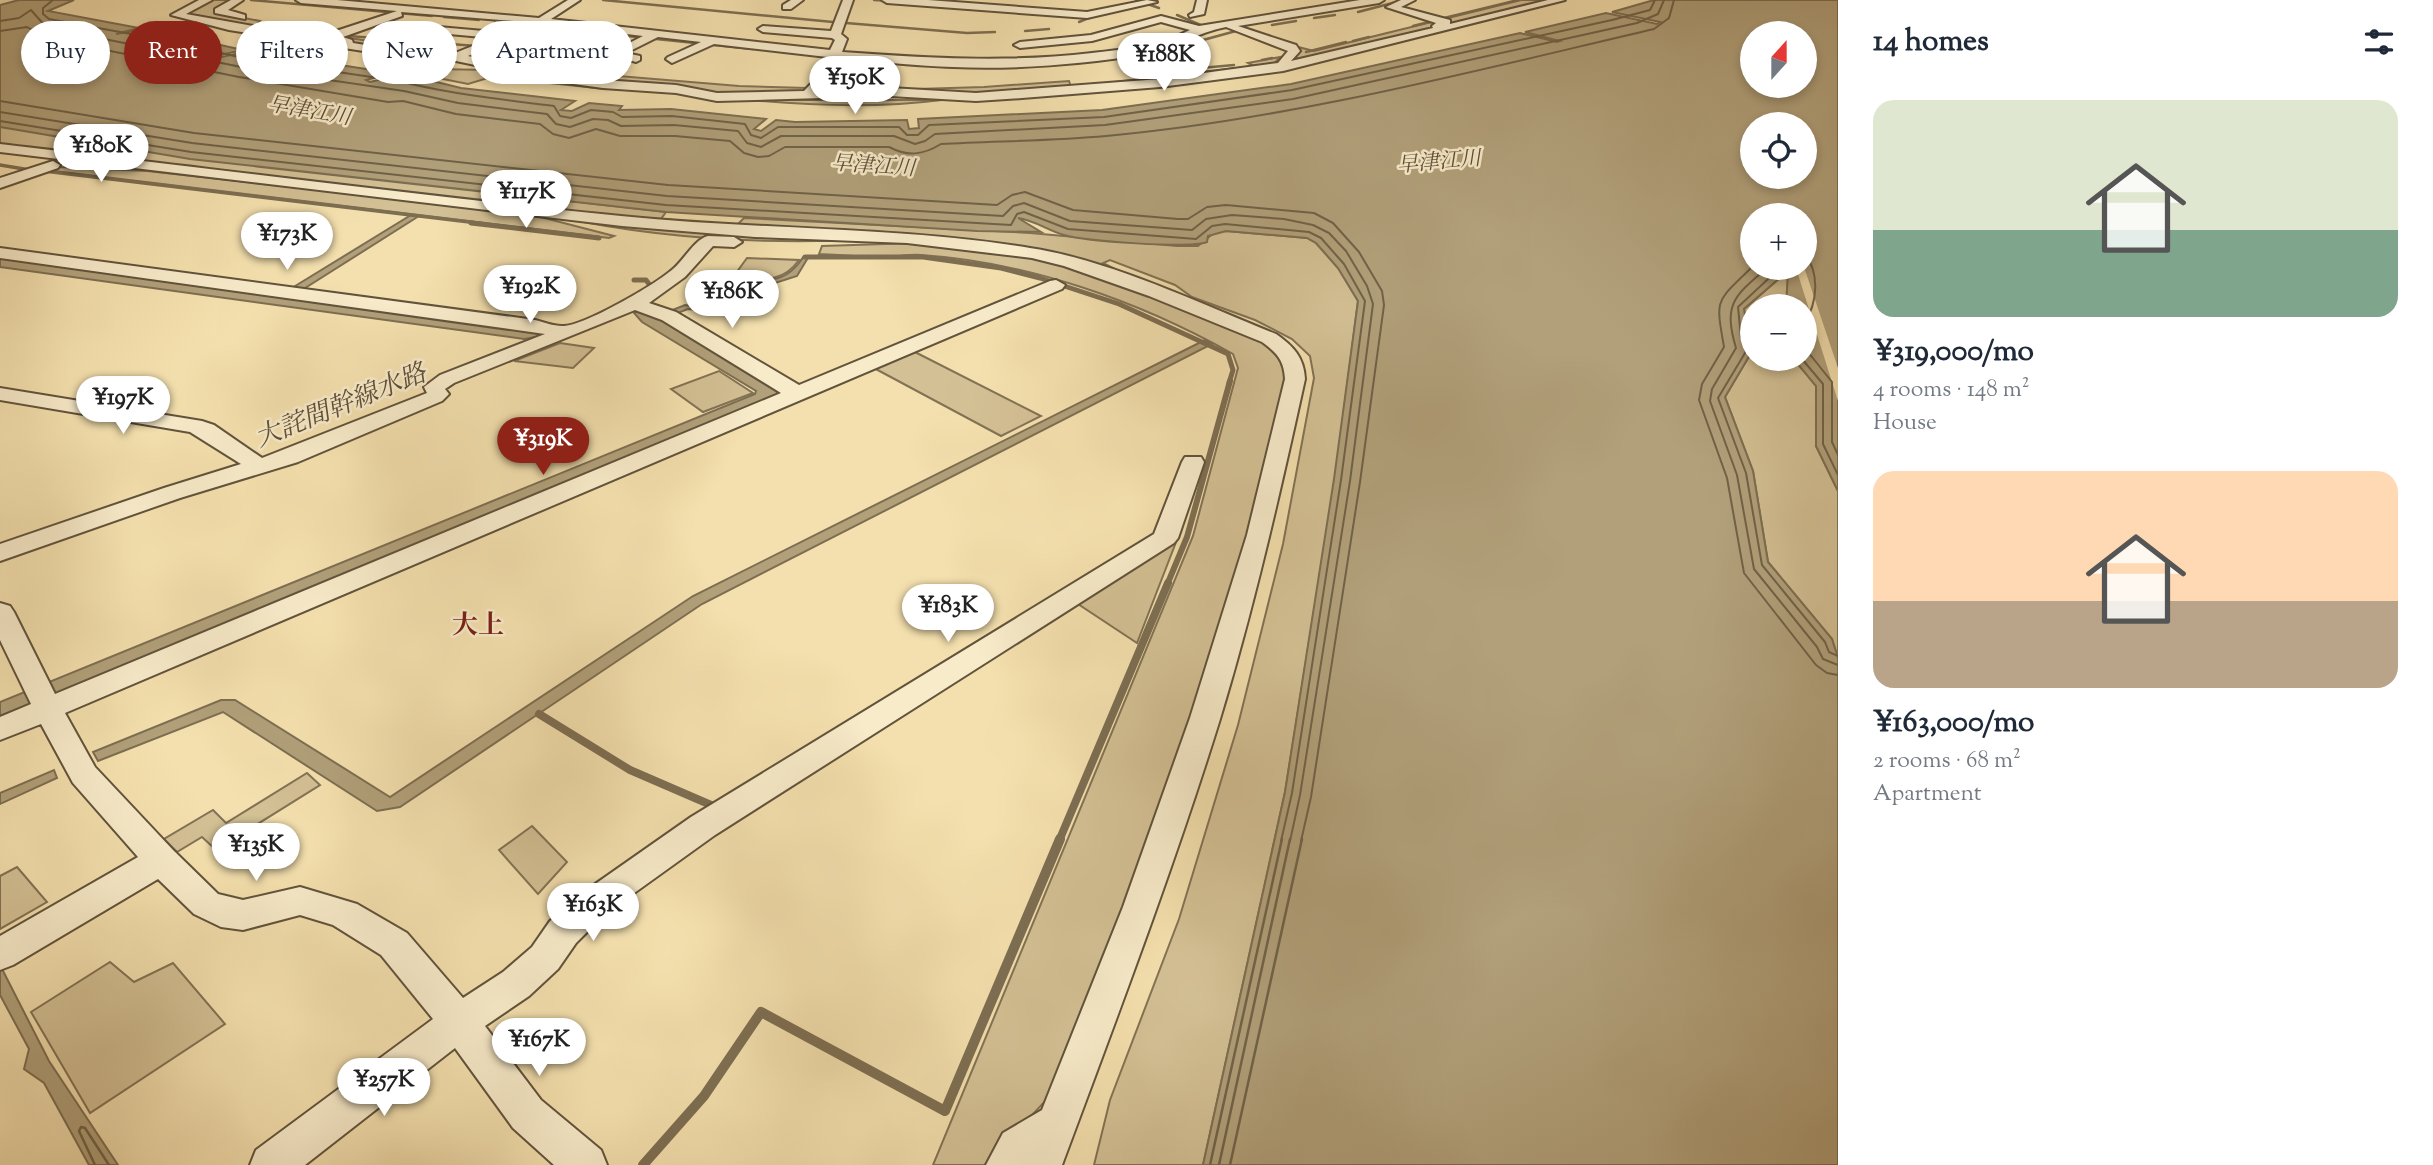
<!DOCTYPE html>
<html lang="en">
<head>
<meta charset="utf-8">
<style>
  body { margin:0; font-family:"Sorts Mill Goudy","Noto Serif JP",serif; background:#f2f2f3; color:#1f2937; height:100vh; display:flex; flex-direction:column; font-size:26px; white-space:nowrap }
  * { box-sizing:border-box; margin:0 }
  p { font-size:23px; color:#747a83 }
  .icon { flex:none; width:38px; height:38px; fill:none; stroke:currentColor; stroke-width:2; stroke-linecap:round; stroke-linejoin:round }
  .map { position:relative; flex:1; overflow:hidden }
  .details { display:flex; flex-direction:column; background:#fff; width:595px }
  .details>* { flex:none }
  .top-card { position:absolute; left:21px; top:21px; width:665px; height:63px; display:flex; gap:14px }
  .needle { width:46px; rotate:21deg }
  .tools { position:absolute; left:1740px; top:21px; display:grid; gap:14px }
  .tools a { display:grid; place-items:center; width:77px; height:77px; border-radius:50%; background:#fff; box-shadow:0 4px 10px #0003; font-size:35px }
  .price { position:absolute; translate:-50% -60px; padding:0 16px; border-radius:24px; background:#fff; color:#222; font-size:23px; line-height:46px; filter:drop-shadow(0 2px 4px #0008) }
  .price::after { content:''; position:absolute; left:50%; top:42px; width:21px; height:16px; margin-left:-10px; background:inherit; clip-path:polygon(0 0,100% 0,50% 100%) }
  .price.selected { background:#8f2418; color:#fff }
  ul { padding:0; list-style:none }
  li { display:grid; align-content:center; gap:14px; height:371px; padding:0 35px }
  li span { display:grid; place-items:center; height:217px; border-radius:21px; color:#555 }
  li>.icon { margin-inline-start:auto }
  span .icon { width:126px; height:126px; fill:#fffc; stroke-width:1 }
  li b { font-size:30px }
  h2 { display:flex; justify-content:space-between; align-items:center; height:84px; padding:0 35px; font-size:30px }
  .pill { padding:0 24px; border-radius:32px; background:#fff; box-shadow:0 4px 10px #0003; font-size:24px; line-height:63px }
  .pill.selected { background:#8f2418; color:#fff }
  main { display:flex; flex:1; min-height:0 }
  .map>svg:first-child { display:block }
</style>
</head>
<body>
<main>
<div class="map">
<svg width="1838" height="1165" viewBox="0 0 1838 1165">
  <rect width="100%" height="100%" fill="#f4e0ae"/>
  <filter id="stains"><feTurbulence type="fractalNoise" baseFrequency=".00286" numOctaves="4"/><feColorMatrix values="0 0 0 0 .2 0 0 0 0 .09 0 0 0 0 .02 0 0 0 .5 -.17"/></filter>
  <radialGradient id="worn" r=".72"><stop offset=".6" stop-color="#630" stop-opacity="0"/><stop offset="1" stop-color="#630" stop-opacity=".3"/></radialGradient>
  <g fill="#d3c094" stroke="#827255" stroke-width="2">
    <path d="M211,0h24l-19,10 1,3 43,8 -3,3 325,49 157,13 143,4 102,-3 85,-6 2,6 183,-21 -6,-3 32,-6 -9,10 -123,15 -166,12 -152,4 -120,-4 -29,-6 -124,-11 -329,-52 -46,-10z"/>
    <path d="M1521,0h31l-254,61 -5,-1 8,-9 -3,-4 16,4z"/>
    <path d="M434,69l56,1 132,17 -16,2 -115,-12 -23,7 -50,-10z"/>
    <path d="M750,100h192c-63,8 -129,6 -192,0z"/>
    <path d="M0,122l412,61 254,29 -5,7 76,6 7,-7 286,15 147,13h21l17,-14 11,-1 81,7 9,5 22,25 20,33 -23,178 -50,313 -82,373h-109l16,-65 69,-181 59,-194 45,-181 31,-166 -4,-22 -18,-17 -37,-19 -63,-23 -17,-12 -65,-25 -7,3 37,19 -111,-33 -398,-29 -631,-76z"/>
    <path d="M59,167l88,4 378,42 89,23 -5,2 -563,-68z"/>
    <path d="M554,216l321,23c-108,6 -216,0 -321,-23z"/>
    <path d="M917,243l75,7 69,13 184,69 32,18 9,26 -37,161 -121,374 -77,184 -55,58 -8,12h-55l260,-629 45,-168 -5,-14c-94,-53 -205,-92 -312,-99 -13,-1 -25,2 -38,2 -21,0 -42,-2 -64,-3l3,-8z"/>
    <path d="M747,258l52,2c-18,25 -38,18 -65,16z"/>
    <path d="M1789,270l-3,36h-34v53h43l21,27v60l22,45v167l-6,-19 -64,-77 -15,-91 -28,-74 26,-44 -7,-44z"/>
    <path d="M560,343l34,5 -21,20 -59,-7z"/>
    <path d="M911,350l130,66 -40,20 -129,-69z"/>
    <path d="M719,371l34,22 -50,19 -32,-23z"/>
    <path d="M1178,537l-41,106 -62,-41z"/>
    <path d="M307,773l13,12 -104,65 -14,-13 -25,15 -13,-13 49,-29 13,13z"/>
    <path d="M532,826l35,36 -29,32 -39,-44z"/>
    <path d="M17,867l30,35 -47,27v-53z"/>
    <path d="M110,962l24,20 39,-19 52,61 -135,89 -59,-101z"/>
  </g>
  <g fill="#b1a07a" stroke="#7d6e52" stroke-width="2" fill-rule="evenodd">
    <path d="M19,0h55l-26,11 91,17 -23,6 32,-5 95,21 -23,5 2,2 27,-6 143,22 -26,7 4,2 34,-8 57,14 114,13 -14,9 11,1 17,-8 33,3 -3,4 52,-1 95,10 -12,10 7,2 15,-11 19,2 112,-2 2,9 10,-1 -1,-9 184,-9 189,-26 229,-51 37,9 3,-1 -35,-9 81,-19 51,11 3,-2 -48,-10 42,-12h184v491l-22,-45v-60l-20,-24 -1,-3h9v-53h-18l2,-35 -44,38 7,44 -26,44 28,74 15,91 64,77 6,19v507h-635l82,-373 49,-313 24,-178 -20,-33 -22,-25 -9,-5 -81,-7 -18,5 -1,6c-18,7 -122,-1 -143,-7 -15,-4 -30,-15 -46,-17l23,14 -64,-1 -311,-19 -476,-53 -190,-32v-122zM1752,33h52v53h-52zM1752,124h52v53h-52zM1752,215h52v53h-52z"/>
    <path d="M411,215l8,1 -117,74 -10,-2z"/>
    <path d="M804,256h5l-12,20 -25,8 -30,-2 -32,29 -22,-2 -13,5 -5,-3 15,-6 20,3 34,-30c30,3 47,6 65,-22z"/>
    <path d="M0,257l528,73 13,6 -17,3 -524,-72z"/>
    <path d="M639,311l21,6 123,75 -2,4 -781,324v-18l755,-308 1,-3 -114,-69 -8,-9z"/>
    <path d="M1205,340l7,4 -510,260 -302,203 -23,4 -154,-99 -125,49 -5,-9 128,-52h14l155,97 303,-201z"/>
    <path d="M54,770l3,8 -57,26v-11z"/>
    <path d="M0,965l49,96 69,104h-29l-45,-82 -20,-14 5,-20 -29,-54z"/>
  </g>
  <path fill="#f4e0ae" d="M1804,267l34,101v33l-42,-133z"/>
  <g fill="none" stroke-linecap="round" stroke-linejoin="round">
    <g stroke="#706248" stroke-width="2">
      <path d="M53,0l-10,8v6l6,5 82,15 7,4 10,-2 95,22 142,21c9,5 17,2 26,5 48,11 95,16 143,22l6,10 11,2 20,-8 22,2 9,5 50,-1 73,8 6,11 10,3 17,-11h121l8,8h11l11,-10 175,-8 188,-27 320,-70 38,-10 5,-10"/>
      <path d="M0,21l19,-3 12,-8 15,17 195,40 163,24 54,12 89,11 9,10 14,3 23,-8 15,1 13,6 53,-1 64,6 9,12 14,4 20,-11h113l21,8 10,-3 10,-7 170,-9 188,-26 344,-76 21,-9 6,-14"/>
      <path d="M0,31l27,-4 19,11 193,39 149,25 15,-1 53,13 84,10 13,10 16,4 27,-9 24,7h55l55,5 14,12 14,4 11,-1 16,-9h104c19,10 34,8 52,-3 55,-3 110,-3 165,-8 185,-17 368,-65 548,-107l15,-11 5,-18"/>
      <path d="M0,101l194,32 474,52 329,20 15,-10 13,-3 48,18 105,9h10l19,-12 19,-2 88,8 19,10 26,29 23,39 2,14 -24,177 -49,315 -10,44"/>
      <path d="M0,112l192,31 475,53 336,20 10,-10 11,-3 46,18 122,9 14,-11 26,-4 52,4 29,6 16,8 17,18 21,35 6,18 -23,177 -50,314 -10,46"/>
      <path d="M0,121l191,31 475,53 345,20 6,-11 7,-2 44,17 128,10 16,-13 13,-2 84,8 12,6 23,26 21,37 -24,179 -49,313 -11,48"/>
      <path d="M1804,252c16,21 14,50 0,72"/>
      <path d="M1752,267c-36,36 -37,29 -28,80l-22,37 -3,16 28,78 17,95 72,92 11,8 11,2"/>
      <path d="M1767,268c-33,28 -44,36 -31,80l-24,41 -2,12 27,74 17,94 63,78 6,12 15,6"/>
      <path d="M1780,268l-42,39 3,30 7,11 -30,50 28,75 16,92 63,77 4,10 9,4"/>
      <path d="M1804,347l28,35v60l6,13"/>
      <path d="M1802,359l21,25v60l15,31"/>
    </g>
    <g stroke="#706248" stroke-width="2.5">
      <path d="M95,1165l-16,-34 2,-4 4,1 24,37"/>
      <path d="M1210,1165l72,-326"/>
      <path d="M1219,1165l71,-326"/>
      <path d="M1230,1165l72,-326"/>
    </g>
    <g stroke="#7d6e52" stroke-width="2.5">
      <path d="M251,0l181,16"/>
      <path d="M603,0l230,22"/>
      <path d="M874,0l18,1"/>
      <path d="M1136,0l23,8"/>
      <path d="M1358,12l46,-12"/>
      <path d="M1177,15l26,11 6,-1"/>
      <path d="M444,17l35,3"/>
      <path d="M1314,18l21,-3"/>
      <path d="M1440,19l78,-19"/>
      <path d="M495,22l35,4"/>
      <path d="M1079,22l12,-5"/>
      <path d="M846,23l121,10 28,-1"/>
      <path d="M1272,25l24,-4"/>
      <path d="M1413,26l20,-5"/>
      <path d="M540,27l213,22"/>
      <path d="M1025,31l24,-2"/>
      <path d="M349,36l127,10"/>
      <path d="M1353,41l16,-4"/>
      <path d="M1192,43l44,-12"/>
      <path d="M490,47l52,4 50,9 -3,4 19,7 -10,2"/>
      <path d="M1160,51l16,-3"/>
      <path d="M1306,52l40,-10"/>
      <path d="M1262,60l10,-2"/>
      <path d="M1201,68l33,-3"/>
    </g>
    <g stroke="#7d6e52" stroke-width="3.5">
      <path d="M0,165l30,5"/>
      <path d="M44,171l442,53"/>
    </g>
    <g stroke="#7d6e52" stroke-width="5">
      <path d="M471,223l128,15"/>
      <path d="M805,257h118l78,11 39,10 79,26 109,50 5,16 -4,13"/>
      <path d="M634,280h12l3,4"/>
    </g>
    <path stroke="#7d6e52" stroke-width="6" d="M1167,585l20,-48 43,-156"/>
    <g stroke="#7d6e52" stroke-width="8">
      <path d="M539,714l91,56 81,35"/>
      <path d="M1059,841l109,-258"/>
    </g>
    <path stroke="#7d6e52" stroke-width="10" d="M643,1165l61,-69 57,-84 184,99 115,-272"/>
    <defs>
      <g id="minor">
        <path d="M199,0h13l-26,14 146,26 4,-9 61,-20 -96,-8 -5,-3h41l202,18 29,-18h12l-29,19 279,31 5,-10 -3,-2 -69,-6 -5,-3 5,-3 68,5 12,-31h10l-12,34 6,5 -5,13c85,6 166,11 250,1 35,-4 66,-7 98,-23l-29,-8 -69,19 -72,7 -6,-3 6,-3 71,-7 70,-19 38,10 161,-26h24l-5,3 -141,23 58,19 4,6 -9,10 142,-33 -1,-2 4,-3 -50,-16 15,-7h14l-14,7 49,13v4l98,-24h17l-282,71 -123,16 -138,11 -46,3 -86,-5 -173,5 -41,-8 -73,-5 -117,-16 -6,-6 -24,-5 -54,-4 -173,-27 -58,-15zM401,12l112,9 17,2 -24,10 -112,-10 -5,3 5,3 99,9 -38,15 -53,-2 -49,-8 -1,-3 -9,-3 59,-21zM543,24l100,12 -35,18 28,8 4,-2v-4l-14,-3 32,-16 43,5 -33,15 -2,2 6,4 42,-19 122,14 -32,33 -87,2 -41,-8 -73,-5 -111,-15 -2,-4 -22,-5zM1226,27l62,24 -10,12 -118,16 -184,14 -86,-5 -73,2 30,-31c35,3 71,7 106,8 60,3 134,-3 192,-13 29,-5 52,-22 81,-27z"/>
        <path d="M231,0h12l-15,10 17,5v4l-30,-6v-4z"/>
        <path d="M791,0h12l-12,9h-8v-4z"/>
        <path d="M882,0h46l159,12 60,-12 10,2 -70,16 -200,-15z"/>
        <path d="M1197,0h10l-3,14 -14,3 -1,-2 5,-3z"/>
        <path d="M0,144c207,24 414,51 621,72 136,14 274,10 409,32 80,12 171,56 246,86 17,12 28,23 29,45 -25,114 -51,228 -85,340 -47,151 -103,298 -158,446h-76l17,-32 39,-23 81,-203 67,-189 57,-183 38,-156c-1,-19 -8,-26 -23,-37l-113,-46 -85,-30 -32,-8 -125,-15 -152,-6 -133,-11 -622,-74z"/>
        <path d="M53,161l7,4 -2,3 -58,20v-10z"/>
        <path d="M708,236l26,1 8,5 -8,5 -21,-1 -28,31 -36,26 27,9 123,73 251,-104 6,-1 9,5 -3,4 -997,424 30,54 78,83 45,44 25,6 57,-13 57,17 50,29 56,65 40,-26 29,-25 18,-26 31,-27 110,-77 463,-283 28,-72 3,-5h16l3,5 -26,76 -4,5 -459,292 -110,79 -29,29 -18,26 -29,27 -44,30 56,74 60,50 6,15h-53l-41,-37 -58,-80 -150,117h-55l6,-15 177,-131 -52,-64 -48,-30 -33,-10 -57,15 -22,-3 -27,-13 -36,-35 -145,86 -13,5v-34l138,-79 -65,-74 -32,-59 -41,16v-23l31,-13 -31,-64v-37l10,3 4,6 41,82 726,-301 -119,-73 -27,-10 -181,73 -9,6 4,5 -7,7 -144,61 -118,36 -180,63v-17l164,-56 77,-24 -51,-32 -190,-32v-12l202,33 12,4 48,33 165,-65 -3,-6 16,-12 105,-41 -545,-76v-10l535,72c8,2 18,6 27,6 21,1 94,-42 111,-57 11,-9 22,-30 35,-33z"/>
      </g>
    </defs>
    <use href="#minor" stroke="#61533c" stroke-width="4"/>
    <use href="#minor" fill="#f8ebca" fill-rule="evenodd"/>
  </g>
  <g text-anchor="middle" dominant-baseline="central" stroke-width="5" stroke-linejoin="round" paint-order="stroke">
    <g font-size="21" font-style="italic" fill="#5d4f39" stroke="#f8ebca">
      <text transform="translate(309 112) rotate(10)">早津江川</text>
      <text transform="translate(1439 163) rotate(-5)">早津江川</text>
      <text transform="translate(873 167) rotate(4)">早津江川</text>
    </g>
    <g font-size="26" font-style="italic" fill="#5d4f39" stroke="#f8ebca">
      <text transform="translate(341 407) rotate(-22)">大詫間幹線水路</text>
    </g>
    <g font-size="26" font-weight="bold" fill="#7a1f14" stroke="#f8ebca">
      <text x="478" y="626">大上</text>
    </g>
  </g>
  <rect width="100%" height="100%" filter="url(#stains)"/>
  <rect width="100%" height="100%" fill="url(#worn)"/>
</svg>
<div class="tools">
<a><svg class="needle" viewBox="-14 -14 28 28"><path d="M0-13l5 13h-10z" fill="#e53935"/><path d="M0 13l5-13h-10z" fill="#747a83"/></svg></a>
<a><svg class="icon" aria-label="locate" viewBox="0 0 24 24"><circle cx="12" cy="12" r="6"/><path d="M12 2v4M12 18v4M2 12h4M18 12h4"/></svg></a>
<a>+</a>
<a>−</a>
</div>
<b class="price" style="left:1164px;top:93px">¥188K</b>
<b class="price" style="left:855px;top:116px">¥150K</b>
<b class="price" style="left:101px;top:184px">¥180K</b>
<b class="price" style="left:526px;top:230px">¥117K</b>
<b class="price" style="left:287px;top:272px">¥173K</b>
<b class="price" style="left:530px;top:325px">¥192K</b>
<b class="price" style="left:732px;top:330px">¥186K</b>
<b class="price" style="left:123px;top:436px">¥197K</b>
<b class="price selected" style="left:543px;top:477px">¥319K</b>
<b class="price" style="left:948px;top:644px">¥183K</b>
<b class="price" style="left:256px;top:883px">¥135K</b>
<b class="price" style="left:593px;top:943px">¥163K</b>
<b class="price" style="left:539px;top:1078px">¥167K</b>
<b class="price" style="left:384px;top:1118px">¥257K</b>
<div class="top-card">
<a class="pill">Buy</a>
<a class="pill selected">Rent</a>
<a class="pill">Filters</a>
<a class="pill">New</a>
<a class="pill">Apartment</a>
</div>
</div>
<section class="details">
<h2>14 homes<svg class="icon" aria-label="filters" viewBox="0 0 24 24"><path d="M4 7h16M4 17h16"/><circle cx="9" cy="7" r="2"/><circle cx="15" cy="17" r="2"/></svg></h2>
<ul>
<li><span style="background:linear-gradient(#dfe7d0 60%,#7fa58c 0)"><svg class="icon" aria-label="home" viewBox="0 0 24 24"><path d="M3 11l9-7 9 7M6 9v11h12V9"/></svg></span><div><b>¥319,000/mo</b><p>4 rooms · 148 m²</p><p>House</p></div></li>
<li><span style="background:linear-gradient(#ffd9b3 60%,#b9a48a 0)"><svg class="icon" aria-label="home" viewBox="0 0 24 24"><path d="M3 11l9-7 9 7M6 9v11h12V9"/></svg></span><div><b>¥163,000/mo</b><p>2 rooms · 68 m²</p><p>Apartment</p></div></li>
</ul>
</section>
</main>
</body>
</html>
